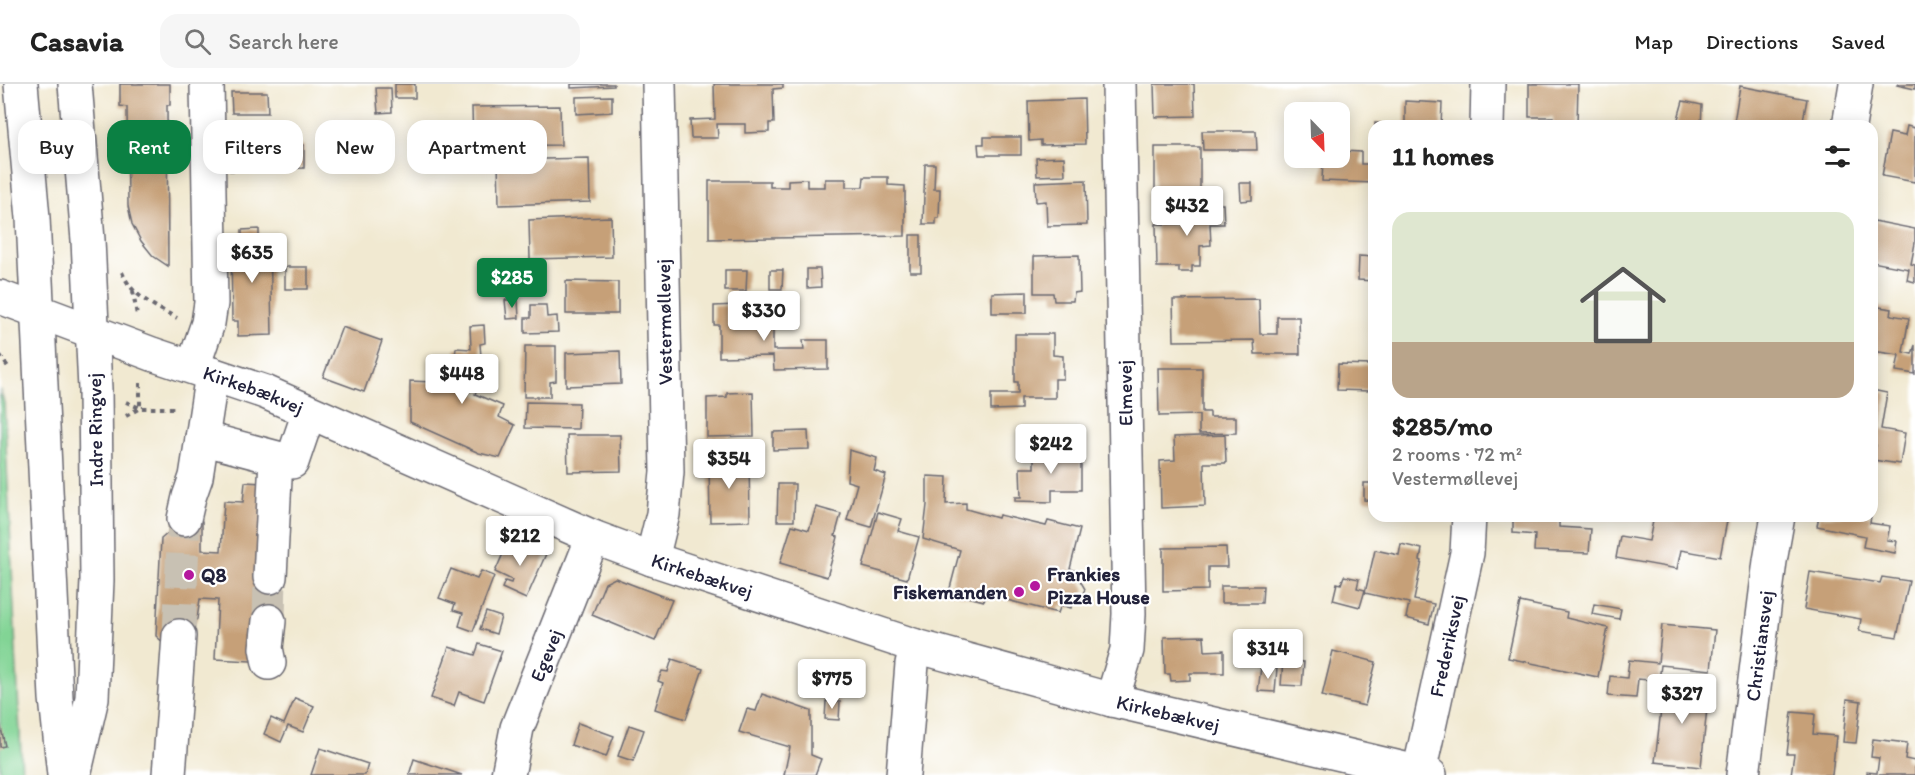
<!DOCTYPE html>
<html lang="en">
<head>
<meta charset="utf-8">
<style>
  body { margin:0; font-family:Itim,sans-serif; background:#f6f6f6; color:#222; height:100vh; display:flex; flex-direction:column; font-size:22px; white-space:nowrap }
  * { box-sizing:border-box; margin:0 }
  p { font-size:20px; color:#767676 }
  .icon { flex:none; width:33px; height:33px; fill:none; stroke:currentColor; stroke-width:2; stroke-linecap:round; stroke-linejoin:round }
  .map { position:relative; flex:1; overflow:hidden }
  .side { position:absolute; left:1368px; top:36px; width:510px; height:402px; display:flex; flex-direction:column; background:#fff; border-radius:18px; box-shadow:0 3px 15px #0003 }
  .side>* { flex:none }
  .banner { position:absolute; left:18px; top:36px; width:570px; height:54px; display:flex; gap:12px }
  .needle { width:39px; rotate:157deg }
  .tools { position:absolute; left:1284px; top:18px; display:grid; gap:12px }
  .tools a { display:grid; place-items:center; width:66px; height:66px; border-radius:12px; background:#fff; box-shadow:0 3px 15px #0003; font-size:30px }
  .price { position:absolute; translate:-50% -51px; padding:0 14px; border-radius:6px; background:#fff; color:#222; font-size:20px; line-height:39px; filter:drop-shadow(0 2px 3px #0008) }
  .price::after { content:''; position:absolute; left:50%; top:36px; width:18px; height:14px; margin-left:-9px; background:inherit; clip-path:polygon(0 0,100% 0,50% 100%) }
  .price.active { background:#0b8043; color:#fff }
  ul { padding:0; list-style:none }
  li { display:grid; align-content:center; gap:12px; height:318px; padding:0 24px }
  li+li { border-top:2px solid #e0e0e0 }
  li span { display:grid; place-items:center; height:186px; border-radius:18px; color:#555 }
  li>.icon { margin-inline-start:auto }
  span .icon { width:108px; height:108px; fill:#fffc; stroke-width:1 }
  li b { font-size:26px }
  h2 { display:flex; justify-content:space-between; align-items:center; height:72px; padding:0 24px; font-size:26px }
  .pill { padding:0 21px; border-radius:18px; background:#fff; box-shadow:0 3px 15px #0003; font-size:21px; line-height:54px }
  .pill.active { background:#0b8043; color:#fff }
  header { display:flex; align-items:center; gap:36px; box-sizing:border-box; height:84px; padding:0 30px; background:#fff; border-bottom:2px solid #e0e0e0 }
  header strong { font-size:28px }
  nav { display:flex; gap:33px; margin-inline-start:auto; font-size:21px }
  .search { width:420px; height:54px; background:#f6f6f6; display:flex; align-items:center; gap:15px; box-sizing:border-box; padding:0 21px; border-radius:18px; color:#767676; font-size:22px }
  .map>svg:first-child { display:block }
</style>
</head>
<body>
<header>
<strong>Casavia</strong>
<div class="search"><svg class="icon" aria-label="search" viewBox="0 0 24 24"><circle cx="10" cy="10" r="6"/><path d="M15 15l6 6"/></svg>Search here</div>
<nav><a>Map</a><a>Directions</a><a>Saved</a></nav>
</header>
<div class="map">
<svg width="1915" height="691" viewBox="0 0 1915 691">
  <rect width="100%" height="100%" fill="#fff"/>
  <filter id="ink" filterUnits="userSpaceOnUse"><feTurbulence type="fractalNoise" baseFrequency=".0167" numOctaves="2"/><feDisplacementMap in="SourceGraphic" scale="12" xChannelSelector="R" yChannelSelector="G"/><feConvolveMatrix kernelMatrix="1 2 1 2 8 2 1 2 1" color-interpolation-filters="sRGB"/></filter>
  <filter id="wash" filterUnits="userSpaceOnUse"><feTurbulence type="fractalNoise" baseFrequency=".008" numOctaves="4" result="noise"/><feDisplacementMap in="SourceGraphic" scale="24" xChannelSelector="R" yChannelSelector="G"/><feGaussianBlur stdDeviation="1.35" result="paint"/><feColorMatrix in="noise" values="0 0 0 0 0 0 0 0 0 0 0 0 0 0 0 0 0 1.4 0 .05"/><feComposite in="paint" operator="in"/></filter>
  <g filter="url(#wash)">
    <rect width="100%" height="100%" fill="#f1e9d1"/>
    <path fill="#82d495" stroke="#527b68" stroke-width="1.5" d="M0,305l4,14 18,372h-22z"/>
    <g id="blocks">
      <g fill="#c6a078">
        <path d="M120,0h50v21h-3l1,161 -15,-10 -12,-15 -9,-17 -4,-18 -1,-99 -7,-1z"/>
        <rect x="395" y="0" width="20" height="14"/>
        <path d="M571,0h43v2l-43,2z"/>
        <path d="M714,0h69v4l-10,1 1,34h-5v9l-24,1v-9h-28l1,14h-27l-1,-18 25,-1z"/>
        <path d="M1154,0h40l1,32 -40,1z"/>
        <path d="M1529,0h49l-1,42h-24v-9h-24z"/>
        <path d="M1898,0h17v5l-18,-4z"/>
        <path d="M1740,2l67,13 -5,27h-74l1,-4h5z"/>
        <path d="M376,4h15l1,24 -14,1z"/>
        <path d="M231,8h36l1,21h-36z"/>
        <path d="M612,12v16l-36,2v-17z"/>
        <path d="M1084,15l1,45 -44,1v-5l-12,1 -1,-40z"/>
        <path d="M1405,17l37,2 -1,23h-66v-3l30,1z"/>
        <path d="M1683,17l19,4 -1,21h-25z"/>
        <path d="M560,22l1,39 -88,1 -1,-39z"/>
        <path d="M1907,42l8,2v54l-33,-6 8,-43 15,3z"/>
        <path d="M282,44v17h22v23l-74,3 -1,-41z"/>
        <path d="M1202,47h54l1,19h-54z"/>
        <path d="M984,53h37v18h-42l-1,-11h6z"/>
        <rect x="1155" y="63" width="45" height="47"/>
        <path d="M1342,67l19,1v12h13v19l-52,-2 1,-20 18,1z"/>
        <path d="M364,68h18v18h-17z"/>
        <path d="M1064,73l1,18 -28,1 -1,-18z"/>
        <path d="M589,74l1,44 -91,3 -1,-45z"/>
        <path d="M925,80h10l-1,25h6l-1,29h-3v6h-13z"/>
        <path d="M864,93h24v8l17,1v50l-196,3v-58h61v6h18v-7l19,-1v8h18v-8h21v8h17z"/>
        <path d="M1086,96l1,45 -40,1 -1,-25 -10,1 -1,-20z"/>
        <path d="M1240,99h12v17l-11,1z"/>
        <path d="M1195,120h28l1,20h-14l1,21 -11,1v20h-8v6h-13v-5h-22l-1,-43h23v-16h17z"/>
        <path d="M611,133l1,40 -82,2 -1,-39z"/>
        <path d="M1874,137l41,8v14l-4,21 4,1v17l-8,-2 2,-11 -37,-7v-29z"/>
        <path d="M259,145v10h11l2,96 -34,1v-15h-6l-1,-80 11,-1v-10z"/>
        <rect x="910" y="151" width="11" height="37"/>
        <path d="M1079,171l1,37 -6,1 -1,8h-19l-1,-8h-19v-37z"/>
        <path d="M1359,172l15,1v24l-16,-1z"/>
        <rect x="285" y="183" width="23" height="22"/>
        <path d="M807,185h13l1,18 -14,1z"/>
        <path d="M725,186h22l-1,21h-21z"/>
        <path d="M770,186h13l-1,19h-12z"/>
        <path d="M566,197l52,1v32h-52z"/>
        <path d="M1027,208v21h-35v-20z"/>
        <path d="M1259,215l1,35h17v-17h22l1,37h-45l-1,-14 -80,1 -1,-41z"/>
        <path d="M505,216h13l1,18 -12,1z"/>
        <path d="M531,221h15l1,12 10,-1 1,16 -33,1v-15h6z"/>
        <path d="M737,221l1,15 35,-1v31h31l-1,-10h25v29l-54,1 -1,-14 -54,1v-32h-5v-19z"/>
        <path d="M1872,222l20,3 -1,6 18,3 -6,34 9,2 3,-9v29l-19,-3 3,-16 -27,-4z"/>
        <path d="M484,241l1,18 -5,1 2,25 3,1 -10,24 28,12 -4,11 16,8 -15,33 -21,-5 -69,-31v-41l23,1 1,-3 18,2 4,-33 15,1 -1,-23z"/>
        <path d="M342,243l40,14 -18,51 -41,-15z"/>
        <path d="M1015,250h38v21l10,1v23h-8v19h-34v11l-30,1v-16h27v-12h-3z"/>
        <path d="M525,262h31v35l-6,1v15h-26z"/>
        <path d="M620,267l1,33 -55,2v-33z"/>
        <path d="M1338,280l34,1 -1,26 -34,-1z"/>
        <path d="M1158,284h44v44h8v5h26v16l-37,1v-19l-40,1z"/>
        <path d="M1872,306l15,3 -6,36 24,4 -5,31 -27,-4 3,-15 -4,-1z"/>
        <path d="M753,308l1,44 -47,1v-39l20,-1v-4z"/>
        <path d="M526,318l53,1 -1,26 -53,-1z"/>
        <path d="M808,347l1,18 -36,1v-18z"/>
        <path d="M567,351h53l1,36 -53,1z"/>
        <path d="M1225,351l1,28h-22l1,43 -44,2 -1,-47 15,-1 -1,-23z"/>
        <path d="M1372,361h2v56l-10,-1v-17h7z"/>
        <path d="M849,366l28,8 -3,13 12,4 -15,52 -24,-7 10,-36 -10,-3z"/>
        <path d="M1034,367h47v39h-29v12l-37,-1v-4h6l-1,-29h14z"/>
        <path d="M719,370h19l-1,8h12l1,59 -40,1 -1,-59 10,-1z"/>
        <path d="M927,392l20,1 -1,27 20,-1v6l32,9 1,-3 47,11 2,-5 32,8 -10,40 10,3 -2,5 7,12 -4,9 -9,4 -1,6 -10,-3 -3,8 -71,-18 -3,6 -35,-9 11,-42 -37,-11 4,-34z"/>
        <path d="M245,398l17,1 16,94 -2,45 -22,-2 -3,41 -36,-2 3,-59 -18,-1 -3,20 -30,27 -11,-10 5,-97 31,-27 10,9v29l19,1 3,-50 19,1z"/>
        <path d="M778,400h17l-1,37h-17z"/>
        <path d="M816,423l25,7 -6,22 3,1 -11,40 -47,-14 12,-38 17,5z"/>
        <path d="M878,428l24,7 -4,12 21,6 -12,42 -44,-12z"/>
        <path d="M1513,432h46v11l32,2 -2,24 -55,-2 1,-16 -22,-2z"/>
        <path d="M1654,432h74l-8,41 -39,-7 -4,19 -61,-11 4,-22 29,5z"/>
        <path d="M1819,432h52l-1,7 20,3 -3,14 10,1 -2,12 -32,-6 2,-11 -48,-10z"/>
        <path d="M510,454l36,16 -20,45 -24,-11 3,-7 6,2 1,-3 -17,-8z"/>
        <path d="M1401,460l21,5 -2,11 2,1 -8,39 20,4 -5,20 -23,-6 3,-15 -44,-10 10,-43 24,5z"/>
        <path d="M1226,463l1,20h-19v23l-45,1v-43z"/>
        <path d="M451,485l26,10 4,-8 13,5 -21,55 -14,-5 4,-13 -10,-3 2,-6 -16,-6z"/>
        <path d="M1810,488l70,11 2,-6 27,4 -12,56 -38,-6 2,-12 -57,-10z"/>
        <path d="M1344,492l15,3 -2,9 8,2 -5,17 -27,-7 4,-17 4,1z"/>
        <path d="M615,494l57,22 -17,41 -63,-26 13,-32z"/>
        <path d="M1221,502h42l-1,17h-41z"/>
        <path d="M1520,518l47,10 -1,6 42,10 -10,49 -90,-19z"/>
        <path d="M1594,520l27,5 -2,10 -27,-5z"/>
        <path d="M486,528l15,5 -5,17 -16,-5z"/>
        <path d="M1662,541l53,5 -4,40 -50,-5 -2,16 -21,-2 -2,19 -28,-2 2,-20 17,2 2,-18 29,3z"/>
        <path d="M1204,552l1,15 19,-1v23h-34v7l-19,1 -1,-7h-5l-1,-37z"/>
        <path d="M479,560l23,7 -18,50 -25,-9 -5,14 -23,-8 18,-51 26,8z"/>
        <path d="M1333,567l43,11 -11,44 -43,-10z"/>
        <path d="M672,575l31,10 -17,50 -31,-10 8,-26 -5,-2 4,-10 6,1z"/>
        <path d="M1283,577l21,1 -2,24 -21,-1z"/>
        <path d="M1261,583l16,1 -2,24 -17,-1z"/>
        <path d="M1667,596l31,4 -1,13 11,1 -7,69 -46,-5 8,-70h2z"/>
        <path d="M762,610l49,17v44l10,4 -6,16h-31l6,-28 -51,-15 8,-23 9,2z"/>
        <path d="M295,614l19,8 -11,26 -15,-6 -7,16 -17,-8 7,-16 13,6z"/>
        <path d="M1847,615l14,2 -5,42 -13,-1z"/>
        <path d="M826,617l14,1 -1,18 -14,-1z"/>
        <path d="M1792,628l23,2 -2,20 23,2 -4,39h-41l3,-21h-7z"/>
        <path d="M0,639l5,23 -5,1z"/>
        <path d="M578,639l36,13 -8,21 -35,-12z"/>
        <path d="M629,641l15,5 -11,31 -15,-5z"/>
        <path d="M1873,655l34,4 -2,16 10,2v14h-48v-3l10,1 2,-15 -8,-1z"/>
        <path d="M320,664l48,16 -3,11h-54z"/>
        <path d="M414,675l48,16h-53z"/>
      </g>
    </g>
  </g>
  <g filter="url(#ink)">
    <use href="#blocks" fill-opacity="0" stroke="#6a6870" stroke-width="1.5"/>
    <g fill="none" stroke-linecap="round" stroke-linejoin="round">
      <g stroke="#c8c1b3" stroke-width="33" stroke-dasharray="33 16" stroke-linecap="butt">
        <path d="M269,537l1,-44"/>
        <path d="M179,552l5,-117"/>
      </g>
      <defs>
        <g id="minor">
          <path d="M1487,42l1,-42"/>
          <path d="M1849,42l7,-42"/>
          <path id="s1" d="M0,213l152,57 113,38 328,145 59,22 264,87 196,54 318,75"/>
          <path d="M193,283l15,-44 3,-20 -4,-219"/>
          <path d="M202,354l90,24 17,-50"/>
          <path d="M184,435l5,-22 7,-20 16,-103"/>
          <path d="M652,475l11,-45 4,-42 -8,-388"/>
          <path d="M270,493l6,-118"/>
          <path d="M269,537l-3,27 3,15"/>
          <path d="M1112,616l15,-50 2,-36 -10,-530"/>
          <path id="s2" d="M1419,689l48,-220 2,-37"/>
          <path d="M169,691l10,-139"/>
          <path id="s3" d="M508,691l9,-47 76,-191"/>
          <path d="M903,691l9,-111 4,-18"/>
          <path id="s4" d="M1743,691l27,-214 8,-45"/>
        </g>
        <g id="major">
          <path d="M21,0l12,134 23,480 8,77"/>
          <path d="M74,691l18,-77 5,-118 -2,-191 -7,-149 -13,-156"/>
        </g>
      </defs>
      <use href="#minor" stroke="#6a6870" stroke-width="36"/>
      <use href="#major" stroke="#6a6870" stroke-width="36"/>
      <g stroke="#6a6870" stroke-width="4" stroke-dasharray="4.5 4.5" stroke-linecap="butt">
        <path d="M122,188c10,25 33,34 55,46"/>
        <path d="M133,207l4,25"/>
        <path d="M0,271l8,12"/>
        <path d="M126,318l14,6v-25"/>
        <path d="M126,332l14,-8h36"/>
      </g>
      <use href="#minor" stroke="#fff" stroke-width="33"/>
      <use href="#major" stroke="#fff" stroke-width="33"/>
    </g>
  </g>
  <g fill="#b5179e" stroke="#fff" stroke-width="2">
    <circle cx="189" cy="491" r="6"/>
    <circle cx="1035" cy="502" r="6"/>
    <circle cx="1019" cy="508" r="6"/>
  </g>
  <g text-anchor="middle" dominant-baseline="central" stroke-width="4.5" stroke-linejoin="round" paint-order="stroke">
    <g font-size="20" fill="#22223b" stroke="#fff">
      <text transform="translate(664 238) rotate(-91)">Vestermøllevej</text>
      <text stroke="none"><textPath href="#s1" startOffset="270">Kirkebækvej</textPath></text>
      <text transform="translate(1125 309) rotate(-91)">Elmevej</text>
      <text transform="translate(95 346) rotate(-91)">Indre Ringvej</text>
      <text stroke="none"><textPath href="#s1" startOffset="756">Kirkebækvej</textPath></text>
      <text stroke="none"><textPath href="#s2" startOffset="130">Frederiksvej</textPath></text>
      <text stroke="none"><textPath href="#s4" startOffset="130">Christiansvej</textPath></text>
      <text stroke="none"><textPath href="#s3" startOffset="126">Egevej</textPath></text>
      <text stroke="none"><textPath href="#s1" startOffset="1242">Kirkebækvej</textPath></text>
    </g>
    <g font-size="20" font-weight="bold" fill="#22223b" stroke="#fff" text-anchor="start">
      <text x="1047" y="490">Frankies<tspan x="1047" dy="23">Pizza House</tspan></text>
      <text x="201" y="491">Q8</text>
      <text x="1007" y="508" text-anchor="end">Fiskemanden</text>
    </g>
  </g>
</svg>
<div class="tools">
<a><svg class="needle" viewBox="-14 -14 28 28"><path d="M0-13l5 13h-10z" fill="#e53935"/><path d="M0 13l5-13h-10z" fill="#767676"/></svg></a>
</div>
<b class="price" style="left:1187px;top:153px">$432</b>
<b class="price" style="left:252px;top:200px">$635</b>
<b class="price active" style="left:512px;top:225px">$285</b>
<b class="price" style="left:764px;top:258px">$330</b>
<b class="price" style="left:462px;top:321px">$448</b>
<b class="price" style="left:1051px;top:391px">$242</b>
<b class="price" style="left:729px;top:406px">$354</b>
<b class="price" style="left:520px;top:483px">$212</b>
<b class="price" style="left:1268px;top:596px">$314</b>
<b class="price" style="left:832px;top:626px">$775</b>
<b class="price" style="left:1682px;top:641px">$327</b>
<div class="banner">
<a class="pill">Buy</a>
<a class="pill active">Rent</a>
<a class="pill">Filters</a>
<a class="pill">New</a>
<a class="pill">Apartment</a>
</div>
<section class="side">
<h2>11 homes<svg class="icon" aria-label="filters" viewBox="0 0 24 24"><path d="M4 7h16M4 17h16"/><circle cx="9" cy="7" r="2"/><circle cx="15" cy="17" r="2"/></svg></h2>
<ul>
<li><span style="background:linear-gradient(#dfe7d0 70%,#b9a48a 0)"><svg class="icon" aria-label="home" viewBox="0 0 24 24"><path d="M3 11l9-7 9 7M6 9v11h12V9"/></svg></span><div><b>$285/mo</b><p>2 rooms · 72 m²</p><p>Vestermøllevej</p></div></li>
</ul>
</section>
</div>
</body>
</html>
